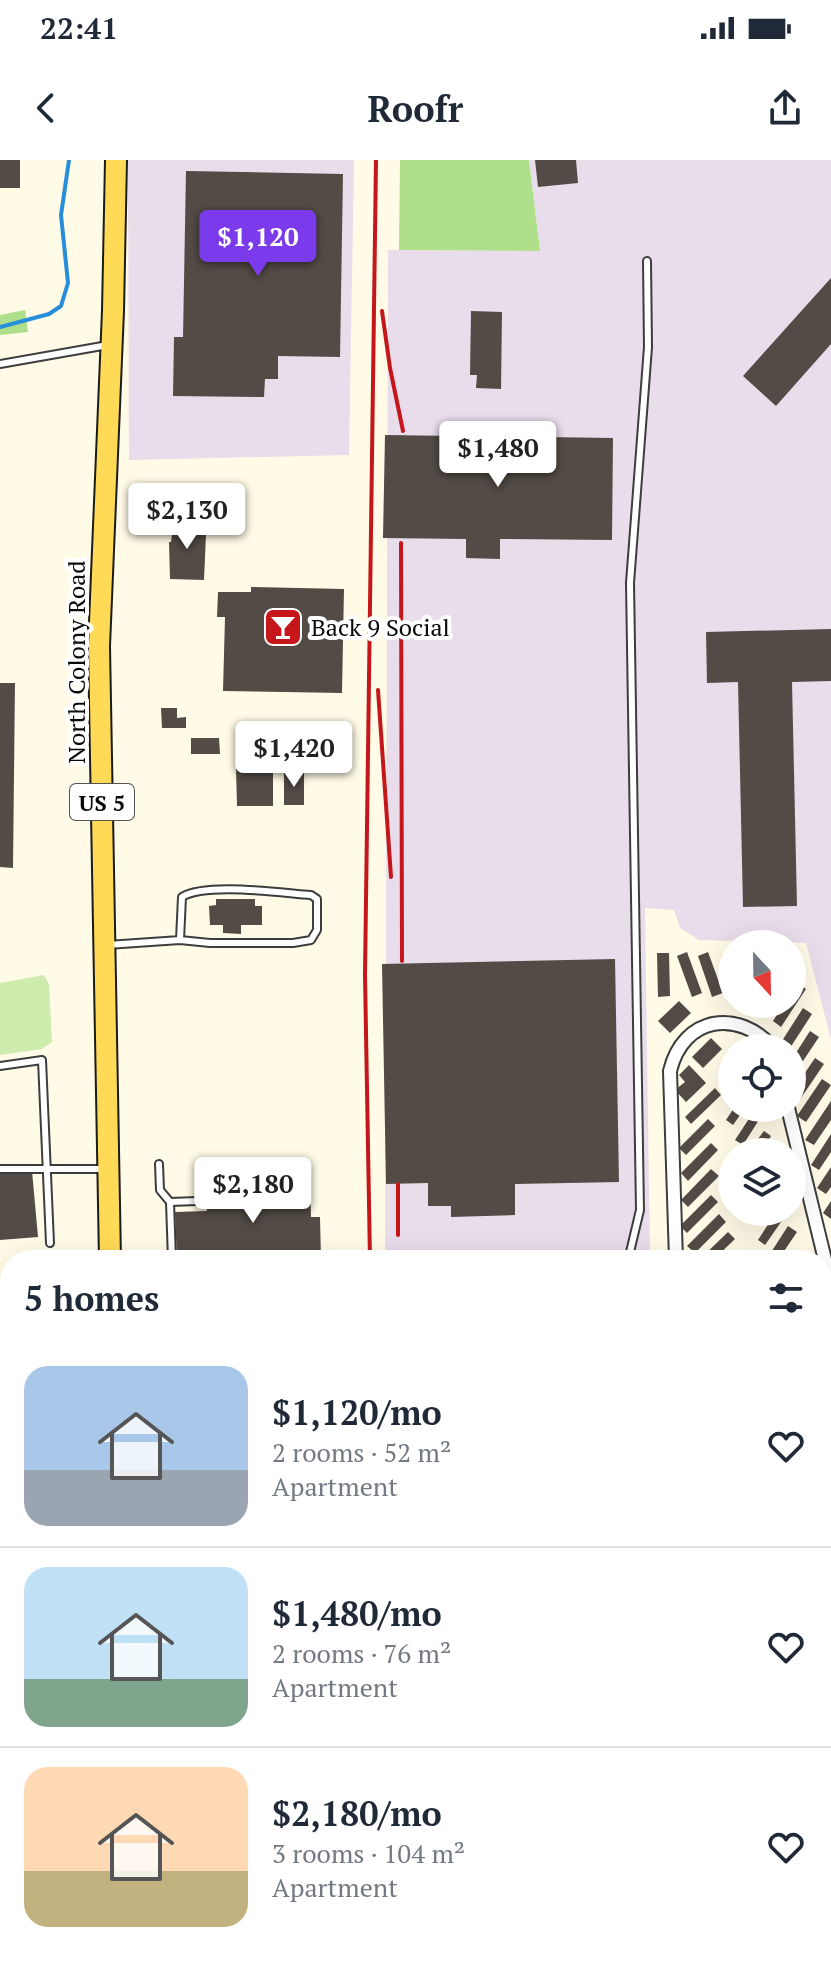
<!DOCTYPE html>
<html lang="en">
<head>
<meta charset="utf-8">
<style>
  body { margin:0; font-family:"PT Serif",serif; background:#f2f2f3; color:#1f2937; height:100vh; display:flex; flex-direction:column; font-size:30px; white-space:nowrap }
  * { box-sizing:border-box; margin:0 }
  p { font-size:26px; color:#747a83 }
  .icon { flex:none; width:44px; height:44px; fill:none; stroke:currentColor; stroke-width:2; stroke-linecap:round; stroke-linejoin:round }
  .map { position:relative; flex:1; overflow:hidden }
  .sheet { position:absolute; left:0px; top:1090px; width:832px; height:712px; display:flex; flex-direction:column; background:#fff; border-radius:32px 32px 0 0; box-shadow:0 8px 32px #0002 }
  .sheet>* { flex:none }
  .needle { width:52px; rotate:158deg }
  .fabs { position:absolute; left:718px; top:770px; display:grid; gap:16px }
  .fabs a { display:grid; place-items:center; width:88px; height:88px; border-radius:50%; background:#fff; box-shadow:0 8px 32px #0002; font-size:40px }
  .price { position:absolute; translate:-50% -68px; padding:0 18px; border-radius:8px; background:#fff; color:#222; font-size:26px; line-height:52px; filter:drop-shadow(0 2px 4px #0008) }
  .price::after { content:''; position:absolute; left:50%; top:48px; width:24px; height:18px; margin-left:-12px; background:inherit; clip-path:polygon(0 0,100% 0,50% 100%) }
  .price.on { background:#7c3aed; color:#fff }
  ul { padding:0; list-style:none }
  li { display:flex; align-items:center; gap:24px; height:200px; padding:0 24px }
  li+li { border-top:2px solid #e0e1e3 }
  li span { display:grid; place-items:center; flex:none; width:224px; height:160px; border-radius:24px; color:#555 }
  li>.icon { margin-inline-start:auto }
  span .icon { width:96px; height:96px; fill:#fffc; stroke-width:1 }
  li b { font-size:34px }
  h2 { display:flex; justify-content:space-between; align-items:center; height:96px; padding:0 24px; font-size:34px }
  .status { display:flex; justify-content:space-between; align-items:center; height:56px; padding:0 40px; background:#fff; direction:ltr }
  .status svg { height:22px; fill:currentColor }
  header { display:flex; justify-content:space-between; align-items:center; height:104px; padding:0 24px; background:#fff; font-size:36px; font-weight:700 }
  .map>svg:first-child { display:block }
</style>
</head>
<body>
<div class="status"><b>22:41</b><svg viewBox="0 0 49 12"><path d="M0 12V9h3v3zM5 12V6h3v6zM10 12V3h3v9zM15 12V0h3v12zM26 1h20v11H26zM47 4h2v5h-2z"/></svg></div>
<header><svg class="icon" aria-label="back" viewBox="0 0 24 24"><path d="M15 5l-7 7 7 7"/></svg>Roofr<svg class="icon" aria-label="share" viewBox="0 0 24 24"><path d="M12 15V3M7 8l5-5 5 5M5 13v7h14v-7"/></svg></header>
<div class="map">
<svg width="831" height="1802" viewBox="0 0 831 1802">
  <rect width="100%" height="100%" fill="#fffbe7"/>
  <g fill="#e9dceb">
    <path d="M128,0h226l-5,295 -220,5z"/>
    <path d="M529,0h302v879l-25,-96 -107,-3 -19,-12 -6,-18 -29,-2 5,352h-265l3,-1010 152,1z"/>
    <path d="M822,1138h9v664h-363l1,-10h353z"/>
  </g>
  <path fill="#cdecae" d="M44,815l5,9 3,58 -10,7 -42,6v-72z"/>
  <g fill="#afdf8b">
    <path d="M400,0h129l11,91 -141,-1z"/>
    <path d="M25,150l3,22 -28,3v-20z"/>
    <path d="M418,1792h51l1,8 -2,2h-48z"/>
  </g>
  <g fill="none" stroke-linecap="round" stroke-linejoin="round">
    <path stroke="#268eda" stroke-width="4" d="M0,167l49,-13 12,-8 7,-23 -7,-68 8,-55"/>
  </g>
  <g fill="#534b45">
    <rect x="0" y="0" width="20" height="28"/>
    <path d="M535,0h41l2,23 -40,4z"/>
    <path d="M186,11l157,3 -3,183 -62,-1v23h-13l-1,18 -91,-1 1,-59h9z"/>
    <path d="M831,118v66l-55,62 -33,-30z"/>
    <path d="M471,151l31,1 -1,77 -25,-1 1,-13h-7z"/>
    <path d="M385,275l228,3 -1,102 -112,-1v20l-34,-1v-19l-83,-1z"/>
    <path d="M174,356h18v18h14l-2,46 -34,-1 -1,-37h2l1,-8h2z"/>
    <path d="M251,427l93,2 -2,104 -119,-2 2,-74h-8l1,-25h33z"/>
    <path d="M831,469v52l-39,1 5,224 -54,1 -5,-225 -31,1 -1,-51z"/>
    <path d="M0,523h15l-2,185 -13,-1z"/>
    <path d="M161,548h16v10l9,-1v11h-24z"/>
    <path d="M191,578h28l1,16h-29z"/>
    <path d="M273,608v38h-36l-1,-37z"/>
    <rect x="284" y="613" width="20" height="32"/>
    <path d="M216,739h39v7h7v19h-21v9l-18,-1v-8h-13l-1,-19 7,-1z"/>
    <path d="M687,792l15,41 -10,4 -15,-41z"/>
    <path d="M708,792l15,41 -11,4 -14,-41z"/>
    <path d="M657,793h12l1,43 -12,1z"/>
    <path d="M732,793v33l-11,-29z"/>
    <path d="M615,799l4,223 -104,2v31l-64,2v-11h-23v-23l-42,1 -4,-220z"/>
    <path d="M798,823l8,6 -25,38 -8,-6 11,-17h8v-12z"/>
    <path d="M679,841l12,12 -21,20 -12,-12z"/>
    <path d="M803,848l9,6 -22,34h-5l-5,-4z"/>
    <path d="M810,871l9,6 -24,36 -3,-2v-12z"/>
    <path d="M711,878l11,11 -19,19 -11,-11z"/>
    <path d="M815,898l9,6 -23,34 -9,-6z"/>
    <path d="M732,903v21l-10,-11z"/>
    <path d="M689,905l17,18 -20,19 -11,-12 10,-8 -6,-7z"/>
    <path d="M822,919l9,6 -25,37 -9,-6z"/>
    <path d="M715,928l6,7 -30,29 -6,-7z"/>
    <path d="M831,941v19l-17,25 -9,-5z"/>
    <path d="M734,948h11l-12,17 -7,-5z"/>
    <path d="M756,948l8,4 -21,33 -8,-5z"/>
    <path d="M708,959l7,7 -29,29 -7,-7z"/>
    <path d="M764,971l7,5 -10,16h-13z"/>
    <path d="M831,974v18l-12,18 -8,-5z"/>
    <path d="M711,983l7,7 -30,31 -7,-8z"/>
    <path d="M831,1007v20l-5,7 -9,-6z"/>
    <path d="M711,1009l8,7 -31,31 -7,-7z"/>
    <path d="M32,1011l6,66 -38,3v-66z"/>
    <path d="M310,1014l1,43h9l1,43h-144l-2,-48 32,-1 -1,-21 72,-2v-12z"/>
    <path d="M711,1035l7,7 -31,31 -7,-7z"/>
    <path d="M831,1041v18l-8,-6z"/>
    <path d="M754,1052h13l-7,10 -9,-6z"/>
    <path d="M776,1052h12l-23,33 -7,-5z"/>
    <path d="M719,1054l7,8 -31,31 -8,-7z"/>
    <path d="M788,1066l9,6 -19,28h-12z"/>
    <path d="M728,1072l7,7 -22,21h-14z"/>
    <path d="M736,1090l6,6 -4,4h-12z"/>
    <path d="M2,1116h8v18l-6,1z"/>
    <rect x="822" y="1228" width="9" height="79"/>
    <path d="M149,1792l2,10h-27l-1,-5z"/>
    <path d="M292,1792h41v1l-13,3 1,6h-27z"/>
  </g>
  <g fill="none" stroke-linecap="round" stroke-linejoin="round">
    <defs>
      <g id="lane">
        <path d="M0,204l108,-19"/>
        <path d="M107,785l73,-5 30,3h83l18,-3 6,-10v-31l-6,-4c-30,-2 -105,-13 -129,2l-2,43"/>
        <path d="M0,906l42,-6 8,183"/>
        <path d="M159,1004l1,26 10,12 2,58"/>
        <path d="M0,1009h104"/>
        <path d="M170,1042l27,-1"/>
        <path d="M630,1100v-8l10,-42 -10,-627 18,-236 -1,-86"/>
      </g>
      <g id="street">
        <path d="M788,948l39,160 4,36"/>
        <path d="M676,1100l-6,-189c13,-55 69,-63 103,-23"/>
        <path d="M0,1317l10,-2"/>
      </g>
      <path id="secondary" d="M822,1145h9"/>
      <g id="primary">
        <path d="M110,1100l-11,-614 14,-335 3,-151"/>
        <path d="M216,1792l2,10"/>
      </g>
    </defs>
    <use href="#lane" stroke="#3d3d3d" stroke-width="10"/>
    <use href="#street" stroke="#3d3d3d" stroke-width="16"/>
    <use href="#secondary" stroke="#2c2c2c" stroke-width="22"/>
    <use href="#primary" stroke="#1b1b1b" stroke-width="24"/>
    <use href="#lane" stroke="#fff" stroke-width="6"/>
    <use href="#street" stroke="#fff" stroke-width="12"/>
    <use href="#secondary" stroke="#fff7a2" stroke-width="18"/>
    <use href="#primary" stroke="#ffda57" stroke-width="20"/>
    <g stroke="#c5171b" stroke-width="4">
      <path d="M382,151l8,57 13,63"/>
      <path d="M401,383l1,418"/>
      <path d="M378,530l13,187"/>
      <path d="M398,1024v51"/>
      <path d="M370,1100l-5,-285 11,-815"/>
      <path d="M401,1792v10"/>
    </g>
  </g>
  <defs>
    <symbol id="bar-square" viewBox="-11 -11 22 22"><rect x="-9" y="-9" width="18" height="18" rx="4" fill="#c5171b" stroke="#fff"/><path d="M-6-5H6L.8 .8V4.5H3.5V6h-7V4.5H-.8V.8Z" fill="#fff"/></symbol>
  </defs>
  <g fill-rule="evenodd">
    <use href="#bar-square" x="261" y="445" width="44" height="44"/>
  </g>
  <g text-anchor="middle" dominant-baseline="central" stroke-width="8" stroke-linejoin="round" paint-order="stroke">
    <rect fill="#fff" stroke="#545454" stroke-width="2" x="70" y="624" width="64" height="36" rx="6"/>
    <g font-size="22" font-weight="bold" fill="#0a0a0a">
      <text x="102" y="642">US 5</text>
    </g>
    <g font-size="24" fill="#0a0a0a" stroke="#fff" text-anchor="start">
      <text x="311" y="467">Back 9 Social</text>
    </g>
    <g font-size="24" fill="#0a0a0a" stroke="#fff">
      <text transform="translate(76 502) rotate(-90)">North Colony Road</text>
    </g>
  </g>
</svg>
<div class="fabs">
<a><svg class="needle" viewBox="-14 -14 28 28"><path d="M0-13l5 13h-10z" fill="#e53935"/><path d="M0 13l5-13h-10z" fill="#747a83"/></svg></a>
<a><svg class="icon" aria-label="locate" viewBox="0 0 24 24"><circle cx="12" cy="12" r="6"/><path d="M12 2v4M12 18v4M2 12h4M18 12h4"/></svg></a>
<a><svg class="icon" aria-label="layers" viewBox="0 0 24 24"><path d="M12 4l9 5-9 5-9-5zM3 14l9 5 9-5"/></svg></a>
</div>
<b class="price on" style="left:258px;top:118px">$1,120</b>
<b class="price" style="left:498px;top:329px">$1,480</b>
<b class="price" style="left:187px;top:391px">$2,130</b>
<b class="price" style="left:294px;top:629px">$1,420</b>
<b class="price" style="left:253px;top:1065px">$2,180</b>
<section class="sheet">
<h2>5 homes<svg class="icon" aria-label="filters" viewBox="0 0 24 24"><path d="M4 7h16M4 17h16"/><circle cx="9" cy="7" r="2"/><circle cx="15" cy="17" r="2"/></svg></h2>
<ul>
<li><span style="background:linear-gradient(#a9c7e8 65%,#9aa5b1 0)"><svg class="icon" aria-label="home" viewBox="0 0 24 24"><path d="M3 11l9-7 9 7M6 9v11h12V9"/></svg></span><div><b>$1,120/mo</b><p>2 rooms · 52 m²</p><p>Apartment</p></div><svg class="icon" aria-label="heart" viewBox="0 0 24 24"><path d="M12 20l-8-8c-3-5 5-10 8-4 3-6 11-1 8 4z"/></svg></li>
<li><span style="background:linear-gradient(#bfe0f5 70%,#7fa58c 0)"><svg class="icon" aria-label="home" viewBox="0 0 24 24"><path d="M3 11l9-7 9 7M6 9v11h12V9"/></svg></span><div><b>$1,480/mo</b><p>2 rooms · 76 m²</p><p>Apartment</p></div><svg class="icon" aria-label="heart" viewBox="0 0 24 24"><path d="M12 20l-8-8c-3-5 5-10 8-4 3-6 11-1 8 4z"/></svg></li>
<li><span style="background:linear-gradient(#ffd9b3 65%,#c2b280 0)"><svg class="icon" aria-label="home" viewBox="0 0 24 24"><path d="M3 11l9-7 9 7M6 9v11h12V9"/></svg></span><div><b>$2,180/mo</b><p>3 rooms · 104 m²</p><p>Apartment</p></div><svg class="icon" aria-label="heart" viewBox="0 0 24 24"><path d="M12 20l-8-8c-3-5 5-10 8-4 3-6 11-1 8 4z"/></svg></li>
</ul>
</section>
</div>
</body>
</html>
